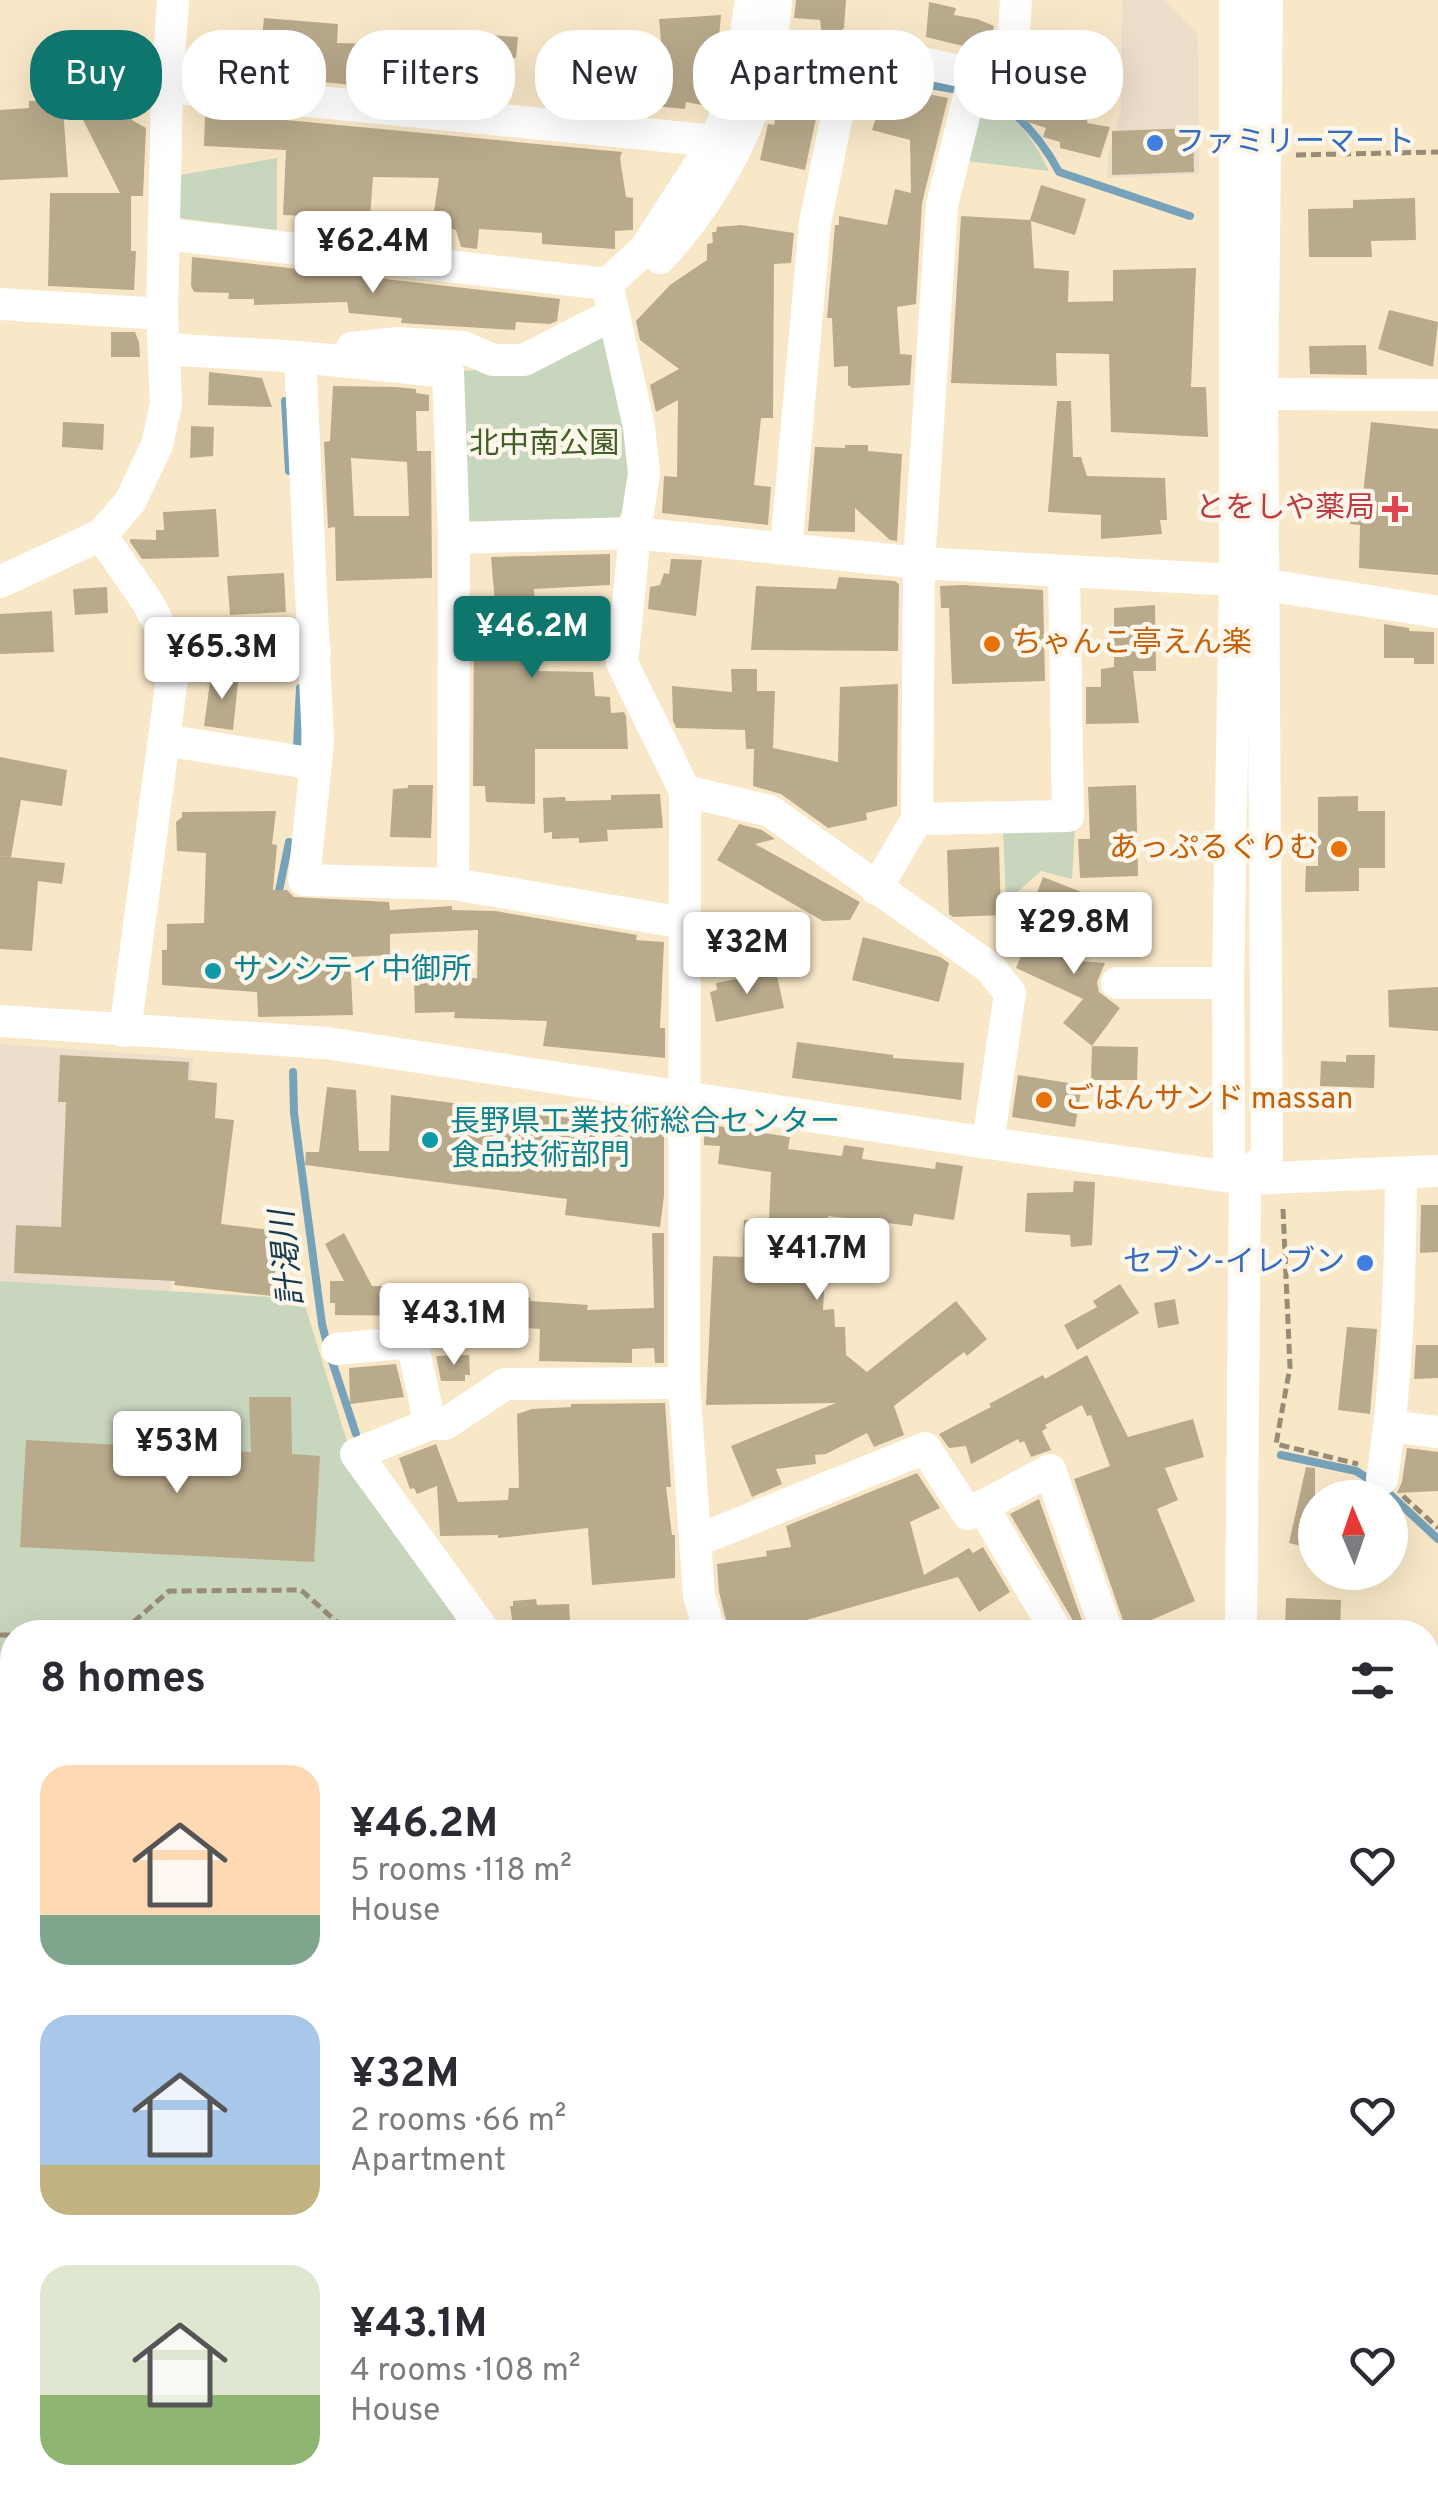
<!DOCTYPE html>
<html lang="en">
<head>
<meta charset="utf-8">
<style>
  body { margin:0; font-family:Overpass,"Noto Sans JP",sans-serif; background:#f7f7f7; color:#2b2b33; height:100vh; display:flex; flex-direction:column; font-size:38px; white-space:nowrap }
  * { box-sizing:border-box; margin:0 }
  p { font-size:32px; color:#7c7c81 }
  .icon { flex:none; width:55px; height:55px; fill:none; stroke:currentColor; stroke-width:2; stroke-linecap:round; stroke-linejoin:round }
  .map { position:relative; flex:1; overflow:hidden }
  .side { position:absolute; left:0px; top:1620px; width:1440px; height:890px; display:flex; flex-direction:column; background:#fff; border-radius:40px 40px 0 0; box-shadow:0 10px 40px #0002 }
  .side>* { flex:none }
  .top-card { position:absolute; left:30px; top:30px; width:1380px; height:90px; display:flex; gap:20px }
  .needle { width:65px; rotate:358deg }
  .fabs { position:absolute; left:1298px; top:1480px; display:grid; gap:20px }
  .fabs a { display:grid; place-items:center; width:110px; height:110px; border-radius:50%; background:#fff; box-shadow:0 10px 40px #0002; font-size:50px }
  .price { position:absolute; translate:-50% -85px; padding:0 22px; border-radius:10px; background:#fff; color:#222; font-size:32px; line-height:65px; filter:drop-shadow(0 2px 5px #0008) }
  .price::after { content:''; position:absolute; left:50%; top:60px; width:30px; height:22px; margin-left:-15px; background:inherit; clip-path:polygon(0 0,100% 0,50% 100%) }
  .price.current { background:#0f766e; color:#fff }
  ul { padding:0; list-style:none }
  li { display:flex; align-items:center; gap:30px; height:250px; padding:0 40px }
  li span { display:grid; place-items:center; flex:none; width:280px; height:200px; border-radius:30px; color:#555 }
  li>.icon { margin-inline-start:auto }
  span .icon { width:120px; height:120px; fill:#fffc; stroke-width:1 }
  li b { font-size:42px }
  h2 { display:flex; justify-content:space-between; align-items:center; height:120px; padding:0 40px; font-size:42px }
  .pill { padding:0 35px; border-radius:40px; background:#fff; box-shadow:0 10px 40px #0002; font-size:35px; line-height:90px }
  .pill.current { background:#0f766e; color:#fff }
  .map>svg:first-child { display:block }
</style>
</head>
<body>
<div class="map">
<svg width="1438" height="2510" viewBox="0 0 1438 2510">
  <rect width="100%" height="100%" fill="#f9e8c8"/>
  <g fill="#edddcb">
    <path d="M1122,0h43l33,35 1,139 -92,4 1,-22 13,-45z"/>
    <path d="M0,1044l193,14 -22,233 -171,-10z"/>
  </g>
  <g fill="#c8d6be">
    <path d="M979,105c36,3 55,36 70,66l-81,-10z"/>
    <path d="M277,158v72l-98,-12 1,-43z"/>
    <path d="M604,331l28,122 -1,39 -16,35 -143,-1 -10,-6 -2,-149 66,-4z"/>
    <path d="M1075,826l-3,53 -31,-8 -35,31 -3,-75z"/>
    <path d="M0,1281l303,18 45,146 121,187h-457v866h208l-141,10 -79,-3z"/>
  </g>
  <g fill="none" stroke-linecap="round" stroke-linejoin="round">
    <g stroke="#76a3ba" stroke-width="8">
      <path d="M782,58l48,10"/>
      <path d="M859,73l94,16"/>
      <path d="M995,98c27,20 48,43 64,74l131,44"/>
      <path d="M285,401l4,70"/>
      <path d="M297,746l3,-58"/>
      <path d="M278,896l11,-54"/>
      <path d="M293,1072l1,41 28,211 5,20"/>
      <path d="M331,1358l25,76"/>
      <path d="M1281,1455l75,16 16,10"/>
      <path d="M1384,1489l54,50"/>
      <path d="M203,2510l45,-6"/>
    </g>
  </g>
  <g fill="#baaa8c" fill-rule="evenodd">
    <path d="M796,0h50l-2,28 -9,8h-13l-2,-16 -26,-2z"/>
    <path d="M929,2l27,6 -2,7 23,4 17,7 -6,26 -62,-15z"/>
    <path d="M721,15l-4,46 -7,1 -1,25h-6l-1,18 -16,-3 -1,7 -63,-6 3,-28 -69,-6 3,-36 102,8 -2,-22z"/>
    <path d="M264,18l74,6 -1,19 82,2v-7l56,4 -3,41 -59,-6v14l-91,-9 2,-19 -64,-5z"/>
    <path d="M491,35l27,2 -2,21 -27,-2z"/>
    <path d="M784,74l40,7 -19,89 -45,-10 8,-36 6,1z"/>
    <path d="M876,84l72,14 -26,105 -6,101 -19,3 3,47 12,1 -2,30 -58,3 -4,-3v-19l-14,1 -2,-49h-5l8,-93h4v-9l48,9 8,-36 16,4 -1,-53 -38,-10 4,-12 -18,-5 5,-26 11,3z"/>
    <path d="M49,100v10l14,-1 5,68 -68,3v-70l29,-2v-7z"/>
    <path d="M119,106v4h12l1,10 14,8 -3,68h-12v55h5l-2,39 -86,-4 2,-93h70l-43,-85z"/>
    <path d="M1062,107l26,7 -1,9 23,4 -10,31 -40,-10v-6l-17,-5 3,-9 -31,-10z"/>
    <path d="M212,113l410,39 -2,6 6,39 7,1v32l-18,1v18l-73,-5v-11l-63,-4 -2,20 -16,-2 -5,-17 -24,-6 7,-46 -66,-1 -4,54 -38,-2v-12l-48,-2 3,-65 -82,-4 1,-31z"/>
    <path d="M1193,128l1,44 -82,3v-44z"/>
    <path d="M1041,185l45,14 -11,36 -44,-14 3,47 35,3 -1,31 45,-1v-31l83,-2 -5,119h15l2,50 -97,-5 -2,-78 -53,-1 1,33 -106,-3 10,-167 69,4z"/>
    <path d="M1415,198l1,42 -45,1 1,16h-63l-1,-48 45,-1v-8z"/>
    <path d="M741,225l53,8 -3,30 -17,1 -1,154h-12l-7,67 17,2 -3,38 -106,-12 2,-37 13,1 1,-77 -22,12 -6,-27 29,-16 -39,-29 -4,-19 34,-36 37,-25v-16l6,-1 -1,-11h4l1,-5z"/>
    <path d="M192,257l368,42 -3,22 -7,3 -34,-2 -1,8 -114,-7 1,-5 -53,-5 -2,-11 -93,3v-6h-26l1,-6 -35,-1 -3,-6z"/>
    <path d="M1389,310l49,12 -5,45 -55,-18z"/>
    <path d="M111,332h24l4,10 1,15h-29z"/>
    <path d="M1366,345l1,30 -57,-1 -1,-28z"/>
    <path d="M209,372l53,6 10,29 -64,-2z"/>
    <path d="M333,386l62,1 21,2v4l13,2v16h-13l1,40h14l1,127 -96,3 -1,-54 -7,1 -4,-86 6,-1zM351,458l56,4 2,54h-55z"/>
    <path d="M1057,401h14l2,56h8l6,19 78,2 2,42h-7l2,14 -61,5v-24l-53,-3z"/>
    <path d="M63,422l41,2 -1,26 -41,-3z"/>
    <path d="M1371,422l67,7v146l-79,-7 1,-43 -10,-1 3,-31 10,1z"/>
    <path d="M191,426l23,1 -1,29 -23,2z"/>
    <path d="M845,445h23v6l34,3 -5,87 -7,-1 -35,-32v24l-47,-1 7,-84 30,1z"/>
    <path d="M216,509l3,48 -77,2 -12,-17v-3l26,1v-10h8l-1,-18z"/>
    <path d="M610,554v31l-76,4 5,82 54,1 2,24 15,1 1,16 13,-1 2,4 2,33h-93v55l-49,-2 -1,-16h-12l1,-162h14l-1,-20 8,-1 -4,-46z"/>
    <path d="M671,559l31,1 -6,56 -48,-7 2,-22 10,-2 4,-12 5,1z"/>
    <path d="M284,573l2,39 -56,3 -3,-39z"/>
    <path d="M839,577l56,4 4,3 -1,67 -147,-1 5,-64 80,3z"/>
    <path d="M963,585l80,5 2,91 -93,3 -3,-76h-8l-1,-22z"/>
    <path d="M107,587l1,26 -33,2 -2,-26z"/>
    <path d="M1155,605l1,66h-23l6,52 -53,1v-37h15v-18l13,-2v-59z"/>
    <path d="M52,611l2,41 -54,2v-40z"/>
    <path d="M1384,624l25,4v3l25,1v32h-20v-6h-30z"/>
    <path d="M731,669h26v22h18l-2,57 65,14 2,-75 58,-3 -1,122 -31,7 1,7 -39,8 -47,-34 -28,-8 1,-37h-8l-1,-19 -69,-2 -3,-7 -1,-35 60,6z"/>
    <path d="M239,674l-6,56 -29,-4 7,-51z"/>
    <path d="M0,757l67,13 -5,36 -41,-6 -10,57 -11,-1z"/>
    <path d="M408,785h25l-2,53 -41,-1 3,-48 15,-1z"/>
    <path d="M1136,785l2,91 -58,2 -2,-39h12l-2,-52z"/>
    <path d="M660,794l3,34 -56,2 1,11 -29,2v-5l-27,1v-7l-8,1 -1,-35 22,-1 1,4 45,-1v-5z"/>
    <path d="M1358,796v15h27v57h-26v23l-54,1 1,-26h12v-69z"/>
    <path d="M276,811l-4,33 5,1 -4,45h14l7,7 95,5 1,8 62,-4v4l43,1 142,24 -1,5 28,2 -4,86h5v30l-122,-12 4,-25 -93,-3 1,-6 -40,1 -1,-32 63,-3 1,-48 -88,4v21l-40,2 3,58 -95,2 -1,-25 -95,-7v-35h5v-26l37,-1 2,-70 -29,-2 -1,-29 6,-5v-5z"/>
    <path d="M739,824l23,6 13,9 -20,5 105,58 -10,18 -27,1 -106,-61z"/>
    <path d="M999,847l2,68 -48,2 -4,-3 -2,-64z"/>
    <path d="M0,856l65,7 -3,21 -24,-3 -6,70 -32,-2z"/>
    <path d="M1043,877l41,16 -16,43 19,8 -7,17 25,2 -8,19 2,10 21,16 -28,38 46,1 -1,33h-46l1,-34 -29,-23 20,-24 -67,-31 23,-54h-10z"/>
    <path d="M863,937l77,20 9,6 -10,39 -87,-22z"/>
    <path d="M776,971l8,37 -68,14 -6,-30 7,-2 -1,-7z"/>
    <path d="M1438,987v44l-49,-4 -1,-37z"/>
    <path d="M797,1042l96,13v3l71,5 -3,37 -169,-22z"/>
    <path d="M60,1055l129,7 -1,18 29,3 -2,35 19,2 -13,104 59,7 -8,65 -98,-11 1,-4 -161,-8 2,-48 45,2 5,-125h-8z"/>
    <path d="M1346,1055h29l-1,33 -54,-2 1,-25 25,1z"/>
    <path d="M1018,1075l64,10 -7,42 -63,-10z"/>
    <path d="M327,1087l29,3 3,61h30l2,-56 188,24 2,-13 83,9v81l-4,31 -95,-12 2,-16 -262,-34 1,-13h13z"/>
    <path d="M704,1124l86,13 -2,12 54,7 2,-11 20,3 -2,11 73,10 1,-7 27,4 -9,54 -40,-6 -2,12 -84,-10 -5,94 11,-1 1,18h10l1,28 21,17 89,-71 31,38 -20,17 -3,-4 -70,54 10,29 -30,12 -7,-14 -41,21 -11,1 1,9 -40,5 6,15 -30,13 -21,-51 105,-43 -130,2 7,-149 30,1 1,-37h25l2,-48 -53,-8 2,-18 -16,-1z"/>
    <path d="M1074,1181l21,1 -3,63 -21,2 -1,-12 -45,-3 2,-39 46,-1z"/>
    <path d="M1421,1205h17v47l-18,1z"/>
    <path d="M344,1233l28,53h42l82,7v3l34,2v3l58,4 -1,5 67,-2 -2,-75h12v130h-9l-1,-15 -22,1v14l-93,-2 1,-32 -122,-10v-3l-83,-1v-12h-5v-22h14l-19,-37z"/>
    <path d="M1120,1284l19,29 -62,37 -13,-25 33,-18 -4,-6z"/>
    <path d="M1175,1299l4,25 -21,4 -4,-25z"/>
    <path d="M1347,1327l30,2 -7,85 -32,-4z"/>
    <path d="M1416,1345h22v33l-24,1z"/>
    <path d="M469,1355l1,20h-5v6h-24l-5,-25z"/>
    <path d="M1087,1355l41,82 65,-18 11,38 -39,11 13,32 -21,9 38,92 -55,24 3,7h-16l-53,-153 36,-13 -19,-51 -4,1 -5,-11 -37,20 2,3 -5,3 9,19 -20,7 -7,-16 -4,2 -2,-4 -47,25 -5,-18 -17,2 -10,-14 52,-27 -2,-3 54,-29 2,4z"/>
    <path d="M396,1364l8,33 -54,7 -1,-36z"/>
    <path d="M249,1397h42l1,57 28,2 -6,106 -294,-15 6,-107 225,12z"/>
    <path d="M665,1403l6,84h-5l6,48h3v43l-83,7 -4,-57 -90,10v-3l-58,1 -3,-50 -20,8 -3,-6 -4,1 -11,-31 37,-14 22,58 50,-2 1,-12h10l-2,-74 15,-5 39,-2v-3z"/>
    <path d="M1407,1448l31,4v39l-41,2 5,-11z"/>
    <path d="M1306,1467l9,1v81l-26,-6z"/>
    <path d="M917,1473l23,35 -30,14 14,53 45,-27 4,5 10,-6 27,45 -31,20 -21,-35 -180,51 1,4h-50l-10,-40 -2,-28 50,-8 -1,-5 25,-4 -5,-21z"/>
    <path d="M1039,1499l47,133h-9l-3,-10 -64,-108z"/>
    <path d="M1286,1598l55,2 -1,32h-55z"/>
    <path d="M536,1599l1,6 32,-1 1,17 -32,3 1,8h-25l-4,-26h3v-5z"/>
  </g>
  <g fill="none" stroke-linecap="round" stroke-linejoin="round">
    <g stroke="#988c76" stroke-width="5" stroke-dasharray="10 5" stroke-linecap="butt">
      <path d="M1296,155l142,-3"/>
      <path d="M1283,1209l7,158 -14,77 82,20"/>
      <path d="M1403,1496l35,32"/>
      <path d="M122,1632l47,-41 132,-1 47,42"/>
      <path d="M0,1635h12"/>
      <path d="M0,2240l12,1"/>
    </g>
    <g stroke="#fff" stroke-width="32">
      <path d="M1235,0v580l-7,403 1,174 16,22 -4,453"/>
      <path d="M167,87l548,54"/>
      <path d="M165,234l442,50 38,-35 70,-108 23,-55 13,-86"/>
      <path d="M660,258c65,-71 110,-160 116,-258"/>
      <path d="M607,284l32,143 5,46 -9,60 284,30 316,17 203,32"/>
      <path d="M0,304l162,10"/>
      <path d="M352,348l46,-5 65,4 30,13h31l76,-39"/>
      <path d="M164,349l136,8 148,15 6,166 -1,346 232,39"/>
      <path d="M300,357l18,385 -14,138 149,4"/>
      <path d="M1262,394l176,1"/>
      <path d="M101,535l47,68 27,53 -50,375"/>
      <path d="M454,538l181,-5 -13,130 63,128"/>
      <path d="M786,548l29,-325 36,-176 149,33 14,-46 2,-34"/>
      <path d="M0,582l101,-47 29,-33 27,-57 9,-41 -4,-90 5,-227 6,-87"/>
      <path d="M175,656l140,-4"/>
      <path d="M164,740l151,24"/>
      <path d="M917,819l151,-3 -4,-245"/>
      <path d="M876,889l41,-70 2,-256 23,-358 32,-129"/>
      <path d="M1117,983h111"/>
      <path d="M0,1021l326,22 662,100 257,36 193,-8"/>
      <path d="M1245,1179l22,-24 -5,-761 5,-394"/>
      <path d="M337,1349l75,-7 18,82h15l60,-40 179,-1"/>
      <path d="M430,1424l-74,30 129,178"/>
      <path d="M1390,1426l48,6"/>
      <path d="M1382,1479c16,-102 18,-203 19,-306"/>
      <path d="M982,1506l75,126"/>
      <path d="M696,1541l229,-93 43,66 82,-44 57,162"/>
      <path d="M710,1632l-11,-36 -15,-213 1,-592 85,20 220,157 20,25 -22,150"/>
      <path d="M1428,1868l10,4"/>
      <path d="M1428,2177l10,-1"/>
      <path d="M1428,2334l1,11h9"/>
      <path d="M381,2498l88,5 11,7"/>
      <path d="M1356,2498l26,12"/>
      <path d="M256,2510l69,-12"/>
      <path d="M569,2510l16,-12"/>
      <path d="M858,2510l2,-12"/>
      <path d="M1246,2510v-12"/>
    </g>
  </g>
  <g fill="#3f7fe0" stroke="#fdf6ea" stroke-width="4">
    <circle cx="1155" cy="143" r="10"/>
    <circle cx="1365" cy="1263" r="10"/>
  </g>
  <path fill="#e0444e" stroke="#fdf6ea" stroke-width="4" d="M1390 494h10v10h10v10h-10v10h-10v-10h-10v-10h10z"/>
  <g fill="#e8710a" stroke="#fdf6ea" stroke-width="4">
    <circle cx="992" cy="644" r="10"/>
    <circle cx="1339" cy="849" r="10"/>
    <circle cx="1044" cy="1100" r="10"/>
  </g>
  <g fill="#0f9aa8" stroke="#fdf6ea" stroke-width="4">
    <circle cx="213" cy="971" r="10"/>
    <circle cx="430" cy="1140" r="10"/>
  </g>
  <g text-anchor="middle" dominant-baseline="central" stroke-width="9" stroke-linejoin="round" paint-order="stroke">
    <g font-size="30" fill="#366cbe" stroke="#fdf6ea" text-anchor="start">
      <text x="1175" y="143">ファミリーマート</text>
      <text x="1345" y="1263" text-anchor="end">セブン-イレブン</text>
    </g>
    <g font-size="30" fill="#425e27" stroke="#fdf6ea">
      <text x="544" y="445">北中南公園</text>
    </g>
    <g font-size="30" fill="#be3a42" stroke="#fdf6ea" text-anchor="end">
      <text x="1375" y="509">とをしや薬局</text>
    </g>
    <g font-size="30" fill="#c56008" stroke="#fdf6ea" text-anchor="start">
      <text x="1012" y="644">ちゃんこ亭えん楽</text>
      <text x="1319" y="849" text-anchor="end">あっぷるぐりむ</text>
      <text x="1064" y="1100">ごはんサンド massan</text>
    </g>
    <g font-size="30" fill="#0d838f" stroke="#fdf6ea" text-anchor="start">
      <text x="233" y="971">サンシティ中御所</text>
      <text x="450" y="1123">長野県工業技術総合センター<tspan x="450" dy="34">食品技術部門</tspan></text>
    </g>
    <g font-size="32" font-style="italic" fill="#143b4d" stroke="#fdf6ea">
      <text transform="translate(289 1258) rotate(-96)">計渇川</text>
    </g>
  </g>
</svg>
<div class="fabs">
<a><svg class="needle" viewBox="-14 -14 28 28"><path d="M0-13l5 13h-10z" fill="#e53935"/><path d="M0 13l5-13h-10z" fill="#7c7c81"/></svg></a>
</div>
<b class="price" style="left:373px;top:296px">¥62.4M</b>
<b class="price current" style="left:532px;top:681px">¥46.2M</b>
<b class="price" style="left:222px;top:702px">¥65.3M</b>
<b class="price" style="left:1074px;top:977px">¥29.8M</b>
<b class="price" style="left:747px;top:997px">¥32M</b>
<b class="price" style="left:817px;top:1303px">¥41.7M</b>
<b class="price" style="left:454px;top:1368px">¥43.1M</b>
<b class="price" style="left:177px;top:1496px">¥53M</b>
<div class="top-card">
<a class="pill current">Buy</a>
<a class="pill">Rent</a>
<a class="pill">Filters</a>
<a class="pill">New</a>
<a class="pill">Apartment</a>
<a class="pill">House</a>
</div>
<section class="side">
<h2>8 homes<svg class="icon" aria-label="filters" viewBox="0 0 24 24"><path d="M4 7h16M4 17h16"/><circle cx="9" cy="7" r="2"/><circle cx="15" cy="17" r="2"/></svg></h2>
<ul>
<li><span style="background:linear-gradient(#ffd9b3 75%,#7fa58c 0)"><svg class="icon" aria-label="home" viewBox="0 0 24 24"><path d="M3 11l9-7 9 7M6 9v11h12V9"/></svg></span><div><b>¥46.2M</b><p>5 rooms · 118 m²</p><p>House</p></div><svg class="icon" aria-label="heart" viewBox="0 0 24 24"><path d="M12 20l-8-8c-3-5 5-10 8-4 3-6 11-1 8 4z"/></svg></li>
<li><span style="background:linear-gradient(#a9c7e8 75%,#c2b280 0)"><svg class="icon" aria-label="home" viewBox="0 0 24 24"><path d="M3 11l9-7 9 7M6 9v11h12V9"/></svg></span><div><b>¥32M</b><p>2 rooms · 66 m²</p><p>Apartment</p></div><svg class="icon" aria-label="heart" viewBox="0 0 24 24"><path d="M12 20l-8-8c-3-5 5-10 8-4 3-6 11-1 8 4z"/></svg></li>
<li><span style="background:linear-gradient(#dfe7d0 65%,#8fb573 0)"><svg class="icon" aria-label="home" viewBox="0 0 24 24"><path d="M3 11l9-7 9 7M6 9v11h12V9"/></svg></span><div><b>¥43.1M</b><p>4 rooms · 108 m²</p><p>House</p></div><svg class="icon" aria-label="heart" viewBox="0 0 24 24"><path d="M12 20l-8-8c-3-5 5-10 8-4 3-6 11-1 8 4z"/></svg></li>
</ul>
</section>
</div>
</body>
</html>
